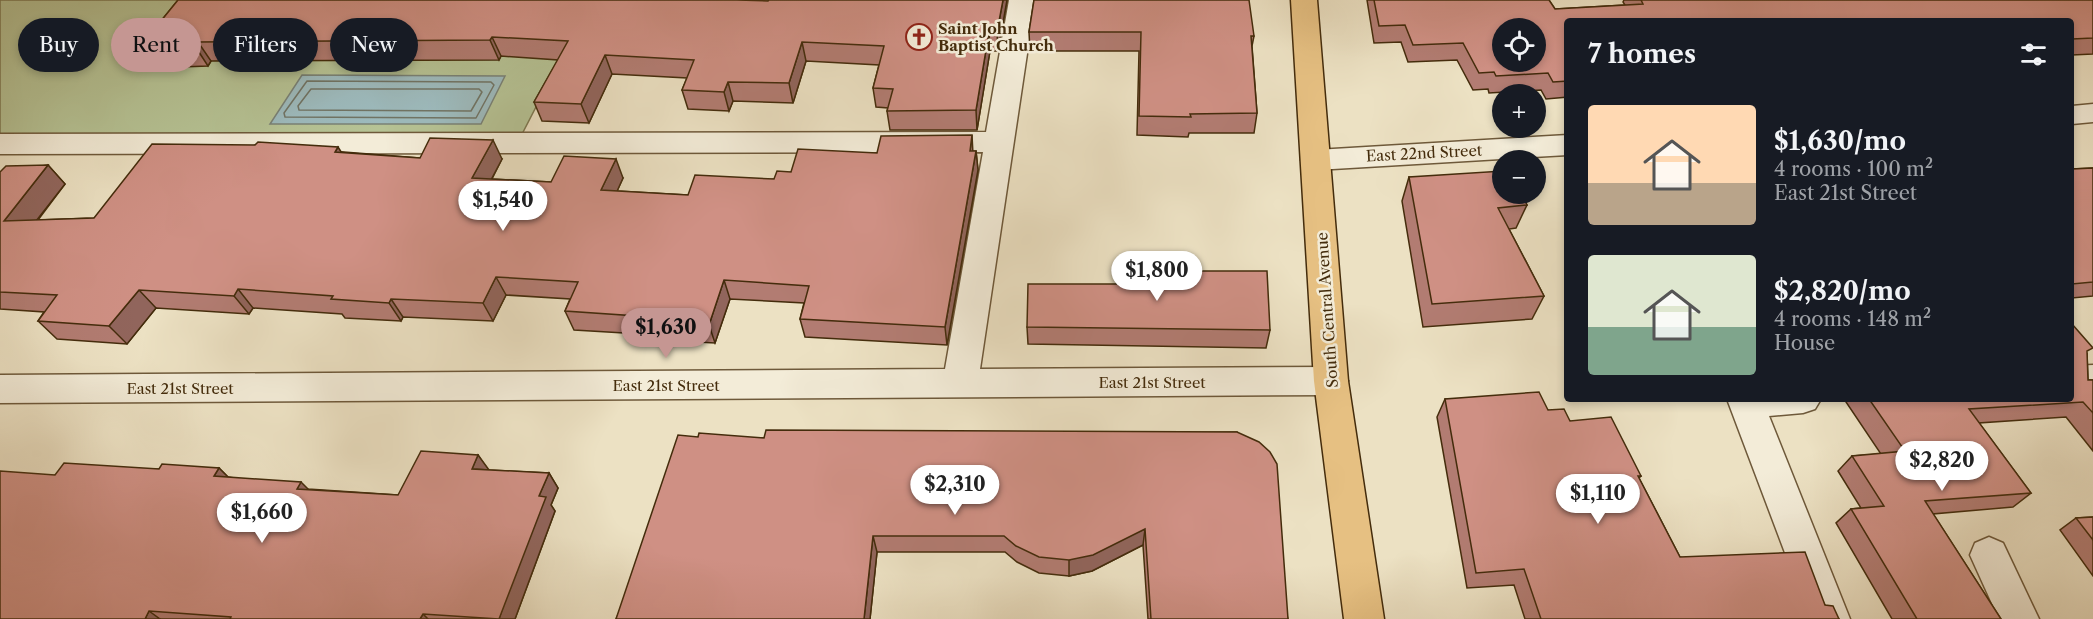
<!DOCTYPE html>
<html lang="en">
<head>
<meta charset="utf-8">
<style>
  body { margin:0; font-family:"Libre Caslon Text",serif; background:#242831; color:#f1f3f6; height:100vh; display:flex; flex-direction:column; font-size:22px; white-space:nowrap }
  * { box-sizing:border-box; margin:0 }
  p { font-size:20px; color:#9ea1a6 }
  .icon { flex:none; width:33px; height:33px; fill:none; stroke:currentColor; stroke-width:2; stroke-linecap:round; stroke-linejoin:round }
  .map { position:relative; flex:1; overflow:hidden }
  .drawer { position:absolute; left:1564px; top:18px; width:510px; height:384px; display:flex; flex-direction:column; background:#171b24; border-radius:6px; box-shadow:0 3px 9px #0003 }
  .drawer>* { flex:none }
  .hud { position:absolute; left:18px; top:18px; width:570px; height:54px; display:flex; gap:12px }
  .tools { position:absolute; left:1492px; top:18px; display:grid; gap:12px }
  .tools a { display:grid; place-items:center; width:54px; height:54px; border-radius:50%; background:#171b24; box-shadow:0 3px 9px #0003; font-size:30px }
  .price { position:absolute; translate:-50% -51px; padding:0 14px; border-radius:21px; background:#fff; color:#222; font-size:20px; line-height:39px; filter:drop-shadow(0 2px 3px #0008) }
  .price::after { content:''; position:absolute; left:50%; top:36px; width:18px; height:14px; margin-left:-9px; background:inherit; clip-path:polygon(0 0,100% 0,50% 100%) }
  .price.current { background:#c59692; color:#111 }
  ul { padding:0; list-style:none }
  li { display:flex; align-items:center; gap:18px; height:150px; padding:0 24px }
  li span { display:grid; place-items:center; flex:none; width:168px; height:120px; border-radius:6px; color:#555 }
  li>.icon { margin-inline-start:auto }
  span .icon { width:72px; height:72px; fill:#fffc; stroke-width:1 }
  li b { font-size:26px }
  h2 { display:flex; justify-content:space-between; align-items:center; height:72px; padding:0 24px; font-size:26px }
  .pill { padding:0 21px; border-radius:27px; background:#171b24; box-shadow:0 3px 9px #0003; font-size:21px; line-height:54px }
  .pill.current { background:#c59692; color:#111 }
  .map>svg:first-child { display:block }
</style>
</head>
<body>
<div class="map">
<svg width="2093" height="619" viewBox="0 0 2093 619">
  <rect width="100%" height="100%" fill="#ece1c3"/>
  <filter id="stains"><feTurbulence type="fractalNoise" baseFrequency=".00333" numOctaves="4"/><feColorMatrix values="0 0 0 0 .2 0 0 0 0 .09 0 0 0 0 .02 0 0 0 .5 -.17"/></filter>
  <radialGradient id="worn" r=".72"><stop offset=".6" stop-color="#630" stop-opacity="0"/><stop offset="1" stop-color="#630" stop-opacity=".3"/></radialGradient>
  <path fill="#b6c395" stroke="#7d7850" stroke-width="1.5" d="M0,0h591l-71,138 -520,-3z"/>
  <path fill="#9dbbbe" stroke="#798277" stroke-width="1.5" d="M302,75l203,1 -24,48h-211z"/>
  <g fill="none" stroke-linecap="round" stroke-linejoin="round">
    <g stroke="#707465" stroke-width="1.5">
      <path d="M307,81l184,1 3,3 -18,33 -191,-1 -1,-4z"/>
      <path d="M311,89h168l3,3 -11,19 -172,-1 -1,-4z"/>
    </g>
    <defs>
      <g id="minor">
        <path d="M1009,0h26l-55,369 351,-2 12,4 5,10 -5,10 -12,4 -1331,8v-28l945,-6 38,-217 -983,2v-20l986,-2z"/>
        <path d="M2093,104v18l-21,2v-18z"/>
        <path d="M1568,135v20l-252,15 -10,-3 -5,-7 5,-7 10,-3z"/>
        <path d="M2093,365v28l-21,1v-28z"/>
        <path d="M1727,399h94l-6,10 -12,4 -34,3 81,203h-40z"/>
        <path d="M1989,537l14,6 36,76h-40l-29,-64 5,-12z"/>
      </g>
      <path id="major" d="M1291,0h26l31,381 36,238h-40l-30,-238z"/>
    </defs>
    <use href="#minor" stroke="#6e593a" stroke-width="3"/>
    <use href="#major" stroke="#442c0c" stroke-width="3"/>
    <use href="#minor" fill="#f3ecd8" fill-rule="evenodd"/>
    <use href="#major" fill="#e6c082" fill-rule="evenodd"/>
  </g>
  <g fill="#b27c72" stroke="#442c0c" stroke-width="1.5">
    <path d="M178,0l590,1 1,-1h238l-9,51h-8l-13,79h-87l-3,-19 1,-3 -12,-1 -3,-19 6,-23 -73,-4 -13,42 -60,-2 -4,10 -41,-2 -6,-19 5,-12 -75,-4 -23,49 -47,-2 -8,-19 24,-42 -57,-4 -2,4 -288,1 -3,5 -55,2 -14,-20z"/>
    <path d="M1034,0l220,36 -2,10 5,67 -3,20h-65l-1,4 -51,-2 2,-84h-109l-1,-19z"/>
    <path d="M1367,0h182l6,9 70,-4 -2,-3 1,-2h469v54l-21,1v-34h-504v76l-22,2 -5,-9 -52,3 -1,-4 -15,1 -16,-30 -49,2 -7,-20 -27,1z"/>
    <path d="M255,145l165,13 82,1 -10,20 59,3 72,-4 -6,13 71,4 86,-16 17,-7 86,-19 99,-2 2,19 -31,175 -142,-8 -5,-18 4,-16 -74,-4 -15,44 -72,-4 -2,-5 -67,-4 -9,-19 5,-12 -64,-4 -13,26 -90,-4 -2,4 -56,-3 -3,-4 -89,-6 -4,6 -93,-6 -29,36 -70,-5 -19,-18 6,-9 -44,-3v-137l48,-7 17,19 -27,36 56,-2z"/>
    <path d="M2093,168v128l-21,2v-129z"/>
    <path d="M1409,177l118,28 -11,23 -7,1 35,67 -12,23 -109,8 -21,-126z"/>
    <path d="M1137,271l133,59 -4,18 -238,-4 -1,-17 109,-43z"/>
    <path d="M2087,353l1,27h5v71l-27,-34 -87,6 52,70 -18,14 -80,7 68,105h-109l-56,-96 15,-14 10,-1 -23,-37 14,-15 29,-2 -37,-55h228z"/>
    <path d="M1445,399l103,11 22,11 71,55 -2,2 41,79 145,48 14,14h-314l-11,-34 -47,3 -30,-171z"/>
    <path d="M1237,432l51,187h-140l-5,-74 -51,26 -23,5 -30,-3 -22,-11 -12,-10h-128l-7,67h-254l82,-182 66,1z"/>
    <path d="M478,455l10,15 61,3 9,15 -7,17 4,6 -40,108h-515l55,-144 104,-6 60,-1 9,9 80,12 90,6z"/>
    <path d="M2093,517v59l-33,-46 16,-12z"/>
  </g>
  <g fill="#91655c" stroke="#442c0c" stroke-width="1.5">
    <path d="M1003,0h4l-9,51 -1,-19z"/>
    <path d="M989,32l1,19 -13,79 -1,-20z"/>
    <path d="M492,37l9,19 -2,4 -9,-20z"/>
    <path d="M198,42l13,19 -3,5 -13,-20z"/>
    <path d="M802,42l4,19 -13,42 -4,-20z"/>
    <path d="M605,55l7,19 -23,49 -8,-19z"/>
    <path d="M728,82l5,19 -4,10 -5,-19z"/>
    <path d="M972,135l1,19 -3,-3z"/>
    <path d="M493,140l9,19 -20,38 -10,-19z"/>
    <path d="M338,147l12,19 -15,-14z"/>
    <path d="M976,151l2,19 -31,175 -2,-18z"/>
    <path d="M616,159l7,19 -14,31 -8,-19z"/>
    <path d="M48,165l17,19 -43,55 -18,-18z"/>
    <path d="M496,277l10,18 -13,26 -10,-18z"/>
    <path d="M724,280l6,19 -15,44 -6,-18z"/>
    <path d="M238,289l15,19 -4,6 -15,-18z"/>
    <path d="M139,290l17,18 -29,36 -18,-18z"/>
    <path d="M391,299l12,18 -2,4 -12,-18z"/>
    <path d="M478,455l11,15 -17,-1z"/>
    <path d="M219,468l15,15 -20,-7z"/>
    <path d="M549,473l9,15 -7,17 4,6 -40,108h-16l40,-123z"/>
    <path d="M301,482l14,14 -18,-7z"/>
    <path d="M1145,529l-2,16 -51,26 -23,5v-16z"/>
    <path d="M873,536l4,16 -7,67h-6z"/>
    <path d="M149,611l11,8h-15z"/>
    <path d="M423,614l5,5h-8z"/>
  </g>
  <g fill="#cf9084" stroke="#442c0c" stroke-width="1.5" fill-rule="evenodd">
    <path d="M178,0h559l31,1 1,-1h234l-6,32h-8l-13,78 -89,1 6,-22 -20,-1 11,-42 -82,-4 -13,41 -61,-1 -4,10 -42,-2 12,-30 -89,-5 -24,49 -47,-2 34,-61 -76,-4 -2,3 -292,2 -3,4 -56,2z"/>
    <path d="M1034,0h215l5,36h-3l6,77 -67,1 1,3 -52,-1 2,-84h-112z"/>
    <path d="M1374,0h175l6,9 88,-5 -2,-4h452v38l-21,1v-18h-504v60l-15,1 -5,-9 -52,3 -2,-4 -15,1 -16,-30 -50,2 -8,-20 -26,1zM1503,28h33v34h-33z"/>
    <path d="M972,135l-2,16h6l-31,176 -145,-8 9,-33 -85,-6 -15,45 -74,-5 2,-4 -72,-5 13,-29 -82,-5 -13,26 -92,-4 -2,4 -58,-4 2,-3 -95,-7 -4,7 -95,-6 -30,36 -71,-5 19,-26 -57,-3v-120l6,-6 42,-1 -44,56 90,-3 58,-74 103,1 3,-3 80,5 -3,5 85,6 10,-20 63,2 -21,38 79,4 13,-26 52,3 -15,31 87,5 7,-20 79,4 3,-8 14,1 7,-23 79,4 4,-17z"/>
    <path d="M2093,168v114l-21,2v-115z"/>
    <path d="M1503,171v23h19l5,11 -29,3 46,88 -112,8 -23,-127z"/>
    <path d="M1137,271h130l3,59 -243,-3 1,-43h110z"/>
    <path d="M2072,324l21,24 -6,3 1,29h5v33l-10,-11 -114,7 62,84 -106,8 76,118h-84l-66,-110 33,-3 -32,-50 53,-5 -36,-52h203z"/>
    <path d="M1539,392l9,18 16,-1 6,12 41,-4 30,59h-3l42,81 125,-5 20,53 8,1 6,13h-298l-17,-50 -48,4 -31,-174z"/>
    <path d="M766,430l471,2 22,10 11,10 7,12 11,155h-137l-6,-90 -52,26 -24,5 -30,-3 -23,-11 -12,-10h-131l-9,83h-248l62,-184 20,2 1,-4 65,5z"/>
    <path d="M421,451l57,4 -6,14 77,4 -10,23 7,1 -47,122 -76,-5 -3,5h-190l1,-2 -82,-6 -4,8h-145v-148l55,4 9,-12 95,6 3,-5 57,4 -5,8 87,6 -4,7 101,6z"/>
    <path d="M2093,517v23l-17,-22z"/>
  </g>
  <defs>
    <symbol id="church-ring" viewBox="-11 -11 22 22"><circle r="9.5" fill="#f3ecd8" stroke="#8f2418" stroke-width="1.5"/><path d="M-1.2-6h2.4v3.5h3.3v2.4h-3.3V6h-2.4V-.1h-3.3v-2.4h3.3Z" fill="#8f2418"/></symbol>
  </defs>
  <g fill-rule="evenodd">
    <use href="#church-ring" x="904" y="22" width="30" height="30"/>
  </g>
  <g text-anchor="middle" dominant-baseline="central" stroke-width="5" stroke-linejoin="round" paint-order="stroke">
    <g font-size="15" font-weight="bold" fill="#442c0c" stroke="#f3ecd8" text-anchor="start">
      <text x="938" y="28">Saint John<tspan x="938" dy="17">Baptist Church</tspan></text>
    </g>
    <g font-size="15" fill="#442c0c" stroke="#f3ecd8">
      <text transform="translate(1424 153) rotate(-3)">East 22nd Street</text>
      <text transform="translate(1327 310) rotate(-94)">South Central Avenue</text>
      <text x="1152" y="382">East 21st Street</text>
      <text x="666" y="385">East 21st Street</text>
      <text x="180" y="388">East 21st Street</text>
    </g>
  </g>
  <rect width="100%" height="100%" filter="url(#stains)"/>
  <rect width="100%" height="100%" fill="url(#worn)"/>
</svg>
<div class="tools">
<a><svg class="icon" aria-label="locate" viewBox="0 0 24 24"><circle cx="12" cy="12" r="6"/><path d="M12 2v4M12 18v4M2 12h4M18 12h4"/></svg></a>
<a>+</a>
<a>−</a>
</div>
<b class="price" style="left:503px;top:232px">$1,540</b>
<b class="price" style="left:1157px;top:302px">$1,800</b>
<b class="price current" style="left:666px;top:359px">$1,630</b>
<b class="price" style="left:1942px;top:492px">$2,820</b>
<b class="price" style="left:955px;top:516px">$2,310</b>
<b class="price" style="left:1598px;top:525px">$1,110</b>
<b class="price" style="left:262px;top:544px">$1,660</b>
<div class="hud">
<a class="pill">Buy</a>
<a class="pill current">Rent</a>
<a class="pill">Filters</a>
<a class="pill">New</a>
</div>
<section class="drawer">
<h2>7 homes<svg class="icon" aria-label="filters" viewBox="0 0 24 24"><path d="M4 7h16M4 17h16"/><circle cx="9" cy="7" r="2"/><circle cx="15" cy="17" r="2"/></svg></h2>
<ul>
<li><span style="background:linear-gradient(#ffd9b3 65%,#b9a48a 0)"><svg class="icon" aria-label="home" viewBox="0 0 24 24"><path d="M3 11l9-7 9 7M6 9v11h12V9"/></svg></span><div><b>$1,630/mo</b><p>4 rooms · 100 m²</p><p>East 21st Street</p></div></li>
<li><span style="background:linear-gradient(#dfe7d0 60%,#7fa58c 0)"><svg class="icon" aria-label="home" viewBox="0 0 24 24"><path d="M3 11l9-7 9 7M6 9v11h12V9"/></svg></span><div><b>$2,820/mo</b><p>4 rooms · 148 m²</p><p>House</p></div></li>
</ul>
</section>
</div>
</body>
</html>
